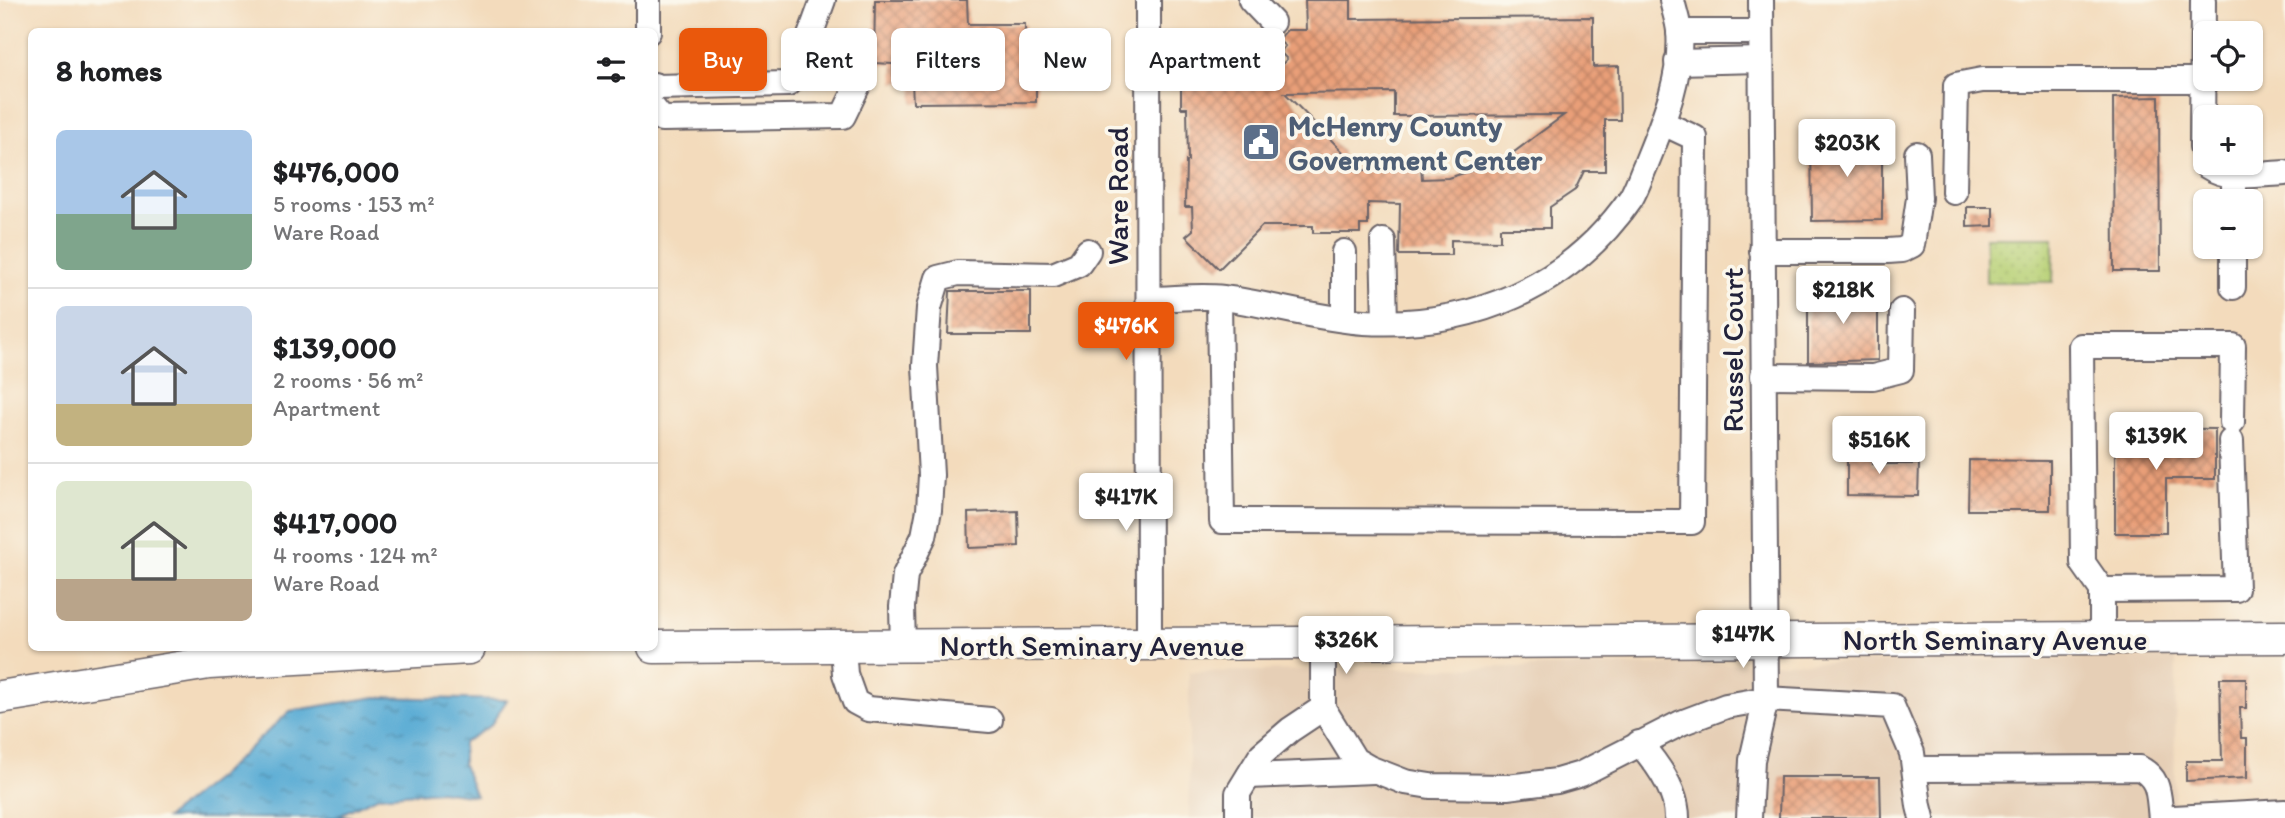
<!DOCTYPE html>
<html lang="en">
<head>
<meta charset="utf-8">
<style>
  body { margin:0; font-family:Itim,sans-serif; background:#f6f6f6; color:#202124; height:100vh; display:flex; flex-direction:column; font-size:26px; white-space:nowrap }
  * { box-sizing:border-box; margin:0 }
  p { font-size:23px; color:#757577 }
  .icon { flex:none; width:38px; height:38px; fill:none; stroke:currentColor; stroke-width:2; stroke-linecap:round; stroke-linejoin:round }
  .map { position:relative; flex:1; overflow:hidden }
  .details { position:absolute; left:28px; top:28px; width:630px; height:623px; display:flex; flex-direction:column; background:#fff; border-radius:10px; box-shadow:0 2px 5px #0004 }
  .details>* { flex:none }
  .top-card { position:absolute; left:679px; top:28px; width:665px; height:63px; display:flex; gap:14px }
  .tools { position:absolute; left:2193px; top:21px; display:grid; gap:14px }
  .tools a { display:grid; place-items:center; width:70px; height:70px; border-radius:10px; background:#fff; box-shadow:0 2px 5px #0004; font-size:35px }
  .price { position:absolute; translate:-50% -60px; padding:0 16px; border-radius:7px; background:#fff; color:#222; font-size:23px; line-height:46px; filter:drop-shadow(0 2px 4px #0008) }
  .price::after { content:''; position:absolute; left:50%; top:42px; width:21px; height:16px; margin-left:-10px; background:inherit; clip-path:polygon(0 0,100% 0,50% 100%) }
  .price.selected { background:#ea580c; color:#fff }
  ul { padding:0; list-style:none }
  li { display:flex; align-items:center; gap:21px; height:175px; padding:0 28px }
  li+li { border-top:2px solid #e0e0e0 }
  li span { display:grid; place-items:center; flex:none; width:196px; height:140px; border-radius:10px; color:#555 }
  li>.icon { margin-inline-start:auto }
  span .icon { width:84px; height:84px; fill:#fffc; stroke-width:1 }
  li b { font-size:30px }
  h2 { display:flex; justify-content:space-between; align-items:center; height:84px; padding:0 28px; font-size:30px }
  .chip { padding:0 24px; border-radius:10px; background:#fff; box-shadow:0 2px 5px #0004; font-size:24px; line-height:63px }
  .chip.selected { background:#ea580c; color:#fff }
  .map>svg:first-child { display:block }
</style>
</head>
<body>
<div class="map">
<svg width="2285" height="818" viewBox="0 0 2285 818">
  <defs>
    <pattern id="green-dots" width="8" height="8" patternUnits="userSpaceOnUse" patternTransform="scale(1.75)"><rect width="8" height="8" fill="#b7d075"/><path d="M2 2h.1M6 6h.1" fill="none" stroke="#9db266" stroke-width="1.8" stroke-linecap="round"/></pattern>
    <pattern id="water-ripples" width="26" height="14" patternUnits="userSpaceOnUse" patternTransform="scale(1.75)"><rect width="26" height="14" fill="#59abd4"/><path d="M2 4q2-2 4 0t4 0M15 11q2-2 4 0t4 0" fill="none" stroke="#498bad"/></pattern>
    <pattern id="building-cross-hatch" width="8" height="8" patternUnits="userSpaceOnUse" patternTransform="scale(1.75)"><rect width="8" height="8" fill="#e99f78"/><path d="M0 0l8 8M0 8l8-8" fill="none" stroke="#bc8164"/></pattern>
  </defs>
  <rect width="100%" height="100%" fill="#fbf7ec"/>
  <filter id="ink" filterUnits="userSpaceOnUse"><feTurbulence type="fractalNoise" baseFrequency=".0143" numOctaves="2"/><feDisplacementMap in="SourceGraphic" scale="14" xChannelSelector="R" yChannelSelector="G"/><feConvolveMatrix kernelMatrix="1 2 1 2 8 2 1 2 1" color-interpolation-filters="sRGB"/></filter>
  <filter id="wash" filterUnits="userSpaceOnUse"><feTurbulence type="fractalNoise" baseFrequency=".00686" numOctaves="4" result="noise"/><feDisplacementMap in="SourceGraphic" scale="28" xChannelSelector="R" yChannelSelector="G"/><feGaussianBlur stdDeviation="1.57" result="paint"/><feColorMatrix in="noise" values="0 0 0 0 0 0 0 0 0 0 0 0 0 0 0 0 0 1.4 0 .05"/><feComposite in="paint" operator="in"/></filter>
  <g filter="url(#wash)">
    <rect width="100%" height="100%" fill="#f3dbbc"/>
    <path fill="#e6cfb6" d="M2176,657l-2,161h-985v-146z"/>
    <path fill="url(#green-dots)" stroke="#6c7958" stroke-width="2" d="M1986,237h68l-1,45h-67z"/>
    <path fill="url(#water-ripples)" stroke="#3e6688" stroke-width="2" d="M376,697l131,3 -17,26 -27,17v22l13,31 -36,-5 -61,5 -40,19 20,3h-193l52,-41 72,-66z"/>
    <g id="blocks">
      <g fill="url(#building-cross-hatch)" fill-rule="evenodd">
        <path d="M875,0h92l1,24h57v18l11,-1v61l-123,1 -1,-21 -18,1 -1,-19 -19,-1z"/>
        <path d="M1305,0h46v19l242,-2v50l26,-1 1,54h-15v51h-21l-9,19 -25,17v21h-50v13l-49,-1v15h-52l1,-51 -32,-1v22h-8v8h-47v-7h-51l-43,43 -33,-33 7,-6 -1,-23h-7l1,-46h2l-1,-53h-6v-47l8,-1v-7h48v23h21l7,7 22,-24 -7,-7 5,-6 -7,-6 9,-10h19zM1394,92v24l170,-1 -62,46 -54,17 -26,1 -1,-14h-28v5h-50v-18l-58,-59z"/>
        <path d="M2159,97l1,174h-46l-1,-173z"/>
        <path d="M1811,138h71v82l-70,1z"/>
        <path d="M1967,207h26v19l-26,1z"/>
        <path d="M1808,290h70v70l-70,2z"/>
        <path d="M950,291h81v43h-83z"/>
        <path d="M2115,428l100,1v50h-49v54h-51z"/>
        <path d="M1847,448h26v16h46l-1,32 -71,-1z"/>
        <path d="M1969,460l81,1v49h-82z"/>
        <path d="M1018,511l1,35 -50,2 -1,-35z"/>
        <path d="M2220,678h26v30h-6l1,30h6v40l-61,3v-20h36z"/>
        <path d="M1780,777h100l1,41h-102z"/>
      </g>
    </g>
  </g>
  <g filter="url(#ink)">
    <use href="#blocks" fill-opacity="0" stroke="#6b6368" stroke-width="2"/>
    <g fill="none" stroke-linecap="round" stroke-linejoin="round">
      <defs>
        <g id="minor">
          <path d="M1148,0l1,645"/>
          <path d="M1251,0l21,22"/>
          <path d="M2203,0l-1,146 3,12"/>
          <path d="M648,32v-32"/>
          <path d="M1679,32h82"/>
          <path d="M1677,62l84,-2"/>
          <path d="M654,85l2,2 132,-3 7,-7 28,-77"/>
          <path d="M654,109l8,10 181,-3 17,-35"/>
          <path d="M2206,163l1,3c22,15 53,8 78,7"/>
          <path d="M1954,192l2,-107 26,-5h219"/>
          <path d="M2234,201v-26"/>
          <path d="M1383,241l2,81"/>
          <path d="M1762,251h126l14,-1 10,-5 7,-47 -2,-44"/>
          <path d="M1344,252v67"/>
          <path d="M2233,287v-40"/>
          <path d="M1219,298l3,223 470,1 3,-384 -32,-15"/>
          <path d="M1149,299c24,0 50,-4 74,-1 47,6 94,21 141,24 108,6 205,-34 267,-124 6,-10 10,-23 15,-34 16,-40 37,-88 33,-133 -1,-10 -5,-21 -7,-31"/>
          <path d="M1763,376l110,1 28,-7 1,-59"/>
          <path d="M2102,590l134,-1 -5,-148"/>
          <path d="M2102,638v-48l-19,-27 -2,-217h152l-1,76"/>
          <path d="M1323,644v64l32,52 14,8 36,14 25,4 77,1 50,-6 24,-7 100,-51 45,-17 40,-7 126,7 20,47 7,53 3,12"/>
          <path d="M903,646l-1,-39 3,-32 19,-39 5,-26 2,-35 -6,-109 4,-58 9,-30 20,-5 95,2 26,-11 9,-13"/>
          <path d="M843,647l2,27 10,28 13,7 122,11"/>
          <path d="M1639,743c18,20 38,47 38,75"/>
          <path d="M1915,769l224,-1c22,11 19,28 22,50"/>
          <path d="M1249,776l125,-5"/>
          <path d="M1238,818v-25l24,-39 28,-24 33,-22"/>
          <path d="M1749,818l3,-58 14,-61 -5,-699"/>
          <path d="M2174,818l111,-6"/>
        </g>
        <g id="major">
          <path d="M654,647l1631,-10"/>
          <path d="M0,697l209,-34 260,-15"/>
        </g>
      </defs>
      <use href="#minor" stroke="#6b6368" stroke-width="28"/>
      <use href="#major" stroke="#6b6368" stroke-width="35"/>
      <use href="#minor" stroke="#fff" stroke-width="24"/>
      <use href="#major" stroke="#fff" stroke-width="32"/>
    </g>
  </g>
  <defs>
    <symbol id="civic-square" viewBox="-11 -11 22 22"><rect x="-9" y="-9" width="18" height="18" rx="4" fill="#5c6f8a" stroke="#fbf7ec"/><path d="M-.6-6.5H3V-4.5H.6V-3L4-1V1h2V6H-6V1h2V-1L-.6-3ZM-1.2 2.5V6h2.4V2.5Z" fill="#fff"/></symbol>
  </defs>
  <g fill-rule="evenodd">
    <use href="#civic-square" x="1239" y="120" width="44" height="44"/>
  </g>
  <g text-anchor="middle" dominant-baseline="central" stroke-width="7" stroke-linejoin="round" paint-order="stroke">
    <g font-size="30" font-weight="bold" fill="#4e5e75" stroke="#fbf7ec" text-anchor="start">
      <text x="1288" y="125">McHenry County<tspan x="1288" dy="34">Government Center</tspan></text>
    </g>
    <g font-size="30" fill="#22223b" stroke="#fbf7ec">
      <text transform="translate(1117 196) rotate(-90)">Ware Road</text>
      <text transform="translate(1732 350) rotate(-90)">Russel Court</text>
      <text x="1995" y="639">North Seminary Avenue</text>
      <text x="1092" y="645">North Seminary Avenue</text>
    </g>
  </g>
</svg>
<div class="tools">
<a><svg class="icon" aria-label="locate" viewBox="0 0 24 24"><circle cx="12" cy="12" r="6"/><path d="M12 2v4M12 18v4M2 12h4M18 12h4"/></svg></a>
<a>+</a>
<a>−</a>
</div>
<b class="price" style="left:1847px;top:179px">$203K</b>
<b class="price" style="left:1843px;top:326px">$218K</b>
<b class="price selected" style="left:1126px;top:362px">$476K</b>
<b class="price" style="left:2156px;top:472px">$139K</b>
<b class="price" style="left:1879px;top:476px">$516K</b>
<b class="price" style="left:1126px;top:533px">$417K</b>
<b class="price" style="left:1743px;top:670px">$147K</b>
<b class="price" style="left:1346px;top:676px">$326K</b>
<div class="top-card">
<a class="chip selected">Buy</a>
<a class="chip">Rent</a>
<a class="chip">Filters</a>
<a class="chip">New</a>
<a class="chip">Apartment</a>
</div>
<section class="details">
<h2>8 homes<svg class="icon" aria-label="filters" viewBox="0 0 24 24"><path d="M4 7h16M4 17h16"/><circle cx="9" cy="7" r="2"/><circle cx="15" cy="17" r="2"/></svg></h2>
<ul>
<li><span style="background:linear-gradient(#a9c7e8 60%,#7fa58c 0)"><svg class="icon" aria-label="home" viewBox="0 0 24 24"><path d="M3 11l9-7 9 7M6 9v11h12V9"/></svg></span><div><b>$476,000</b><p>5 rooms · 153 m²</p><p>Ware Road</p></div></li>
<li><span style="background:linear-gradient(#c9d6e8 70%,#c2b280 0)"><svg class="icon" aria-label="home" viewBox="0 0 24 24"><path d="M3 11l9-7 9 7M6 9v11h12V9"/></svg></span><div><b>$139,000</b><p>2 rooms · 56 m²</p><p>Apartment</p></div></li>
<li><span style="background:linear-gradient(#dfe7d0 70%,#b9a48a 0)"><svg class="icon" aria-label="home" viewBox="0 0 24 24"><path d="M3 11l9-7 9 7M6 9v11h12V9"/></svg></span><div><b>$417,000</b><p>4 rooms · 124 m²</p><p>Ware Road</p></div></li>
</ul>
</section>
</div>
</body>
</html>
